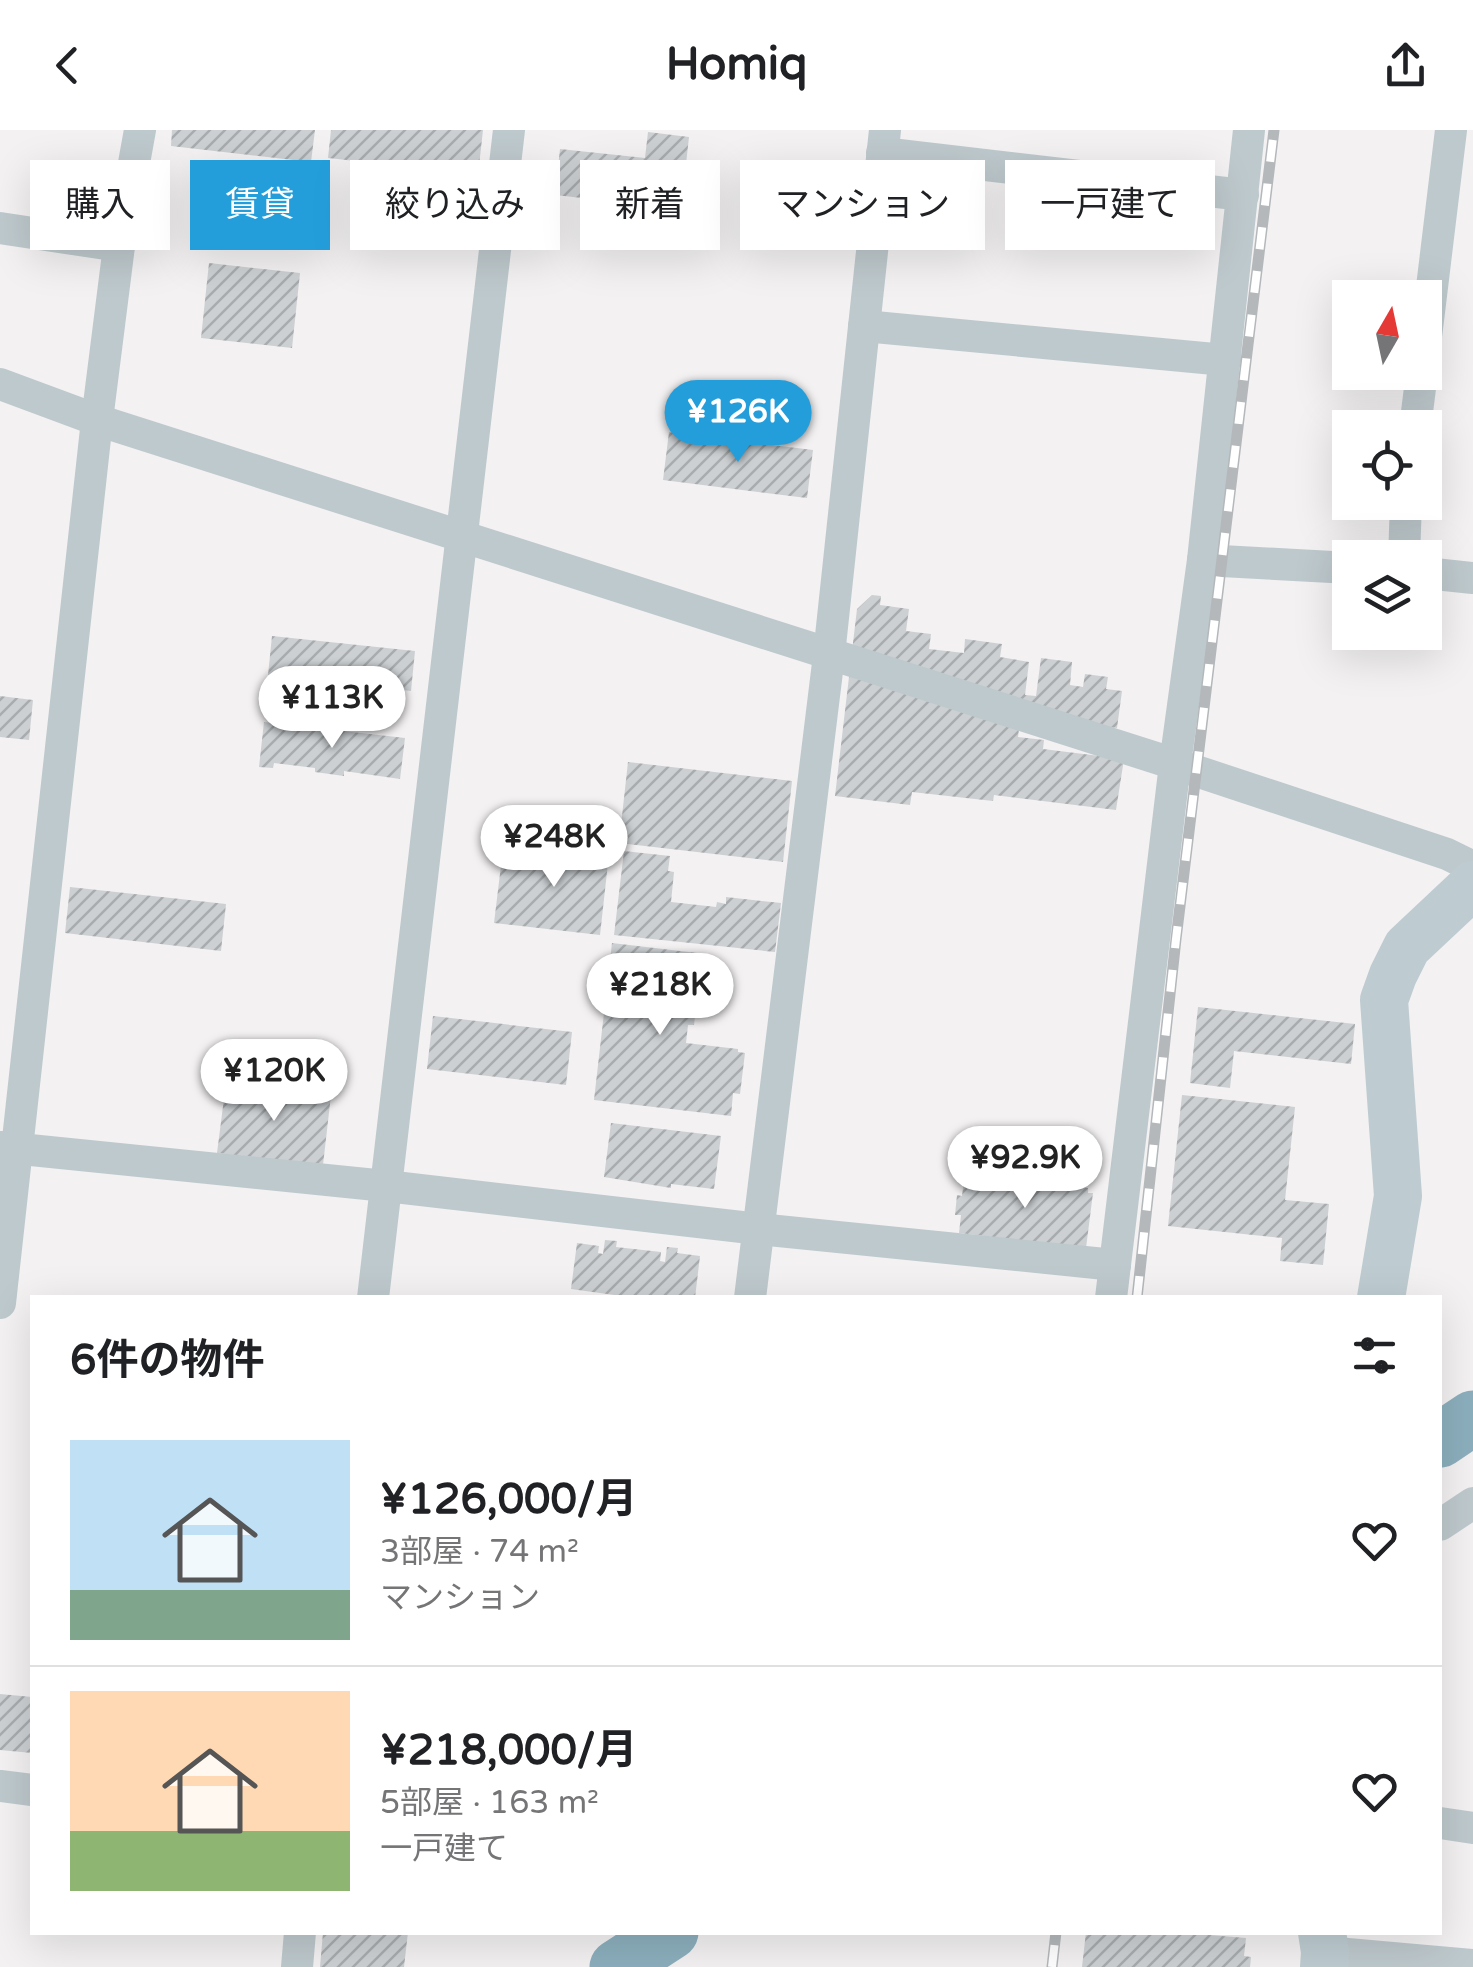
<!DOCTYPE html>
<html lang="ja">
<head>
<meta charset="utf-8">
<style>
  body { margin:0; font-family:"Varela Round","Noto Sans JP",sans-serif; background:#f2f2f2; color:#202124; height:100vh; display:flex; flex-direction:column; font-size:38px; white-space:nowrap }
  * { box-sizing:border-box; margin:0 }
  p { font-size:32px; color:#757577 }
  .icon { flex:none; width:55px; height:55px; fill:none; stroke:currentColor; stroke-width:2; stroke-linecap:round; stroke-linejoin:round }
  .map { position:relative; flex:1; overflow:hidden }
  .sheet { position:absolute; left:30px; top:1165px; width:1412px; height:640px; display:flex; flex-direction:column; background:#fff; border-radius:0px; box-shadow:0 10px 40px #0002 }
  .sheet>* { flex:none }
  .guide { position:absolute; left:30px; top:30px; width:1415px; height:90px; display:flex; gap:20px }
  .needle { width:65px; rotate:9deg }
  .tools { position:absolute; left:1332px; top:150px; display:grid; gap:20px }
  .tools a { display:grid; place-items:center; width:110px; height:110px; border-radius:0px; background:#fff; box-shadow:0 10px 40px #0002; font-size:50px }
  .price { position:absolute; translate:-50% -85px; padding:0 22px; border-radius:35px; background:#fff; color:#222; font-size:32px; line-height:65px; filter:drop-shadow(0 2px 5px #0008) }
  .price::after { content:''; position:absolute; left:50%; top:60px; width:30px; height:22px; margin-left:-15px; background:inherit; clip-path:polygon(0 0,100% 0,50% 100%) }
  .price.active { background:#249edb; color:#fff }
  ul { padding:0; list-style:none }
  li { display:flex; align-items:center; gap:30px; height:250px; padding:0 40px }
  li+li { border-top:2px solid #e0e0e0 }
  li span { display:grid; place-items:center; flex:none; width:280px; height:200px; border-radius:0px; color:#555 }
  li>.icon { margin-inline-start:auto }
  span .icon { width:120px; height:120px; fill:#fffc; stroke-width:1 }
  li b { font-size:42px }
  h2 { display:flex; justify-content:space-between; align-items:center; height:120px; padding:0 40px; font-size:42px }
  .pill { padding:0 35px; border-radius:0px; background:#fff; box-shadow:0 10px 40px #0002; font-size:35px; line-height:90px }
  .pill.active { background:#249edb; color:#fff }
  header { display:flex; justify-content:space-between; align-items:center; height:130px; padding:0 40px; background:#fff; font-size:45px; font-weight:800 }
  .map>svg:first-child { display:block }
</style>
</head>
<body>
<header><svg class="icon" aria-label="back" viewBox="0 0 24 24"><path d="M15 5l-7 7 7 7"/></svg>Homiq<svg class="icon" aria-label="share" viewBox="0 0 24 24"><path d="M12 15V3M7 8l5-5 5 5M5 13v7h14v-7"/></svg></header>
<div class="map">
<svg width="1473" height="1837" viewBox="0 0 1473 1837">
  <defs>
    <pattern id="building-hatch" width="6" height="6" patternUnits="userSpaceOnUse" patternTransform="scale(2.5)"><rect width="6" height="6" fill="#ccd0d3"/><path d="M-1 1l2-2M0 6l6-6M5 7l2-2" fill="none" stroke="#a8acae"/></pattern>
  </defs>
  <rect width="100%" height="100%" fill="#f3f1f2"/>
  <g fill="url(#building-hatch)">
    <path d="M172,0h143l-4,32 -140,-16z"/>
    <path d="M331,0h152l-7,63 -55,-6 2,-14h-4v-5l-91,-10z"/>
    <path d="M648,2l41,5 -8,72 -126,-14 5,-46 85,9z"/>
    <path d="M209,133l91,10 -8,75 -91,-10z"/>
    <path d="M669,302l144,18 -6,48 -144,-18z"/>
    <path d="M872,465l9,1 -1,9 29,4 -3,22 25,3 -2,15 35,4 1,-14 37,5 -2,13 29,5 -4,33 11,1 5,-38 31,4 -2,23 13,2 2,-13 23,3 -2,12 16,2 -5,37 -19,-2 -76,-20 -4,31 26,3 -1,9 81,10 -8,51 -122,-15 -1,6 -81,-9 -2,13 -75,-9 22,-187z"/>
    <path d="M272,506l143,15 -4,40 -143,-16z"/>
    <path d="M0,566l33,4 -4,40 -29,-3z"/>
    <path d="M264,592l141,16 -5,41 -56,-8v5l-29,-4v-4l-41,-5 -1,5 -14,-1z"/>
    <path d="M628,632l164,19 -9,81 -164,-19z"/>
    <path d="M577,711l33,4 -10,90 -106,-12 9,-74 72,9z"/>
    <path d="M624,721l46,5 -2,15 6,1 -3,30 45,5 1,-5 9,2v-7l55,6 -6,49 -161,-17z"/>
    <path d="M70,757l156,17 -5,47 -156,-18z"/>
    <path d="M612,813l85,10 -5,46 5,1 -3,25h-6l-2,18 52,6v3l7,1 -5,41 -7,-1 -2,23 -137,-16z"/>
    <path d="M1198,877l157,17 -4,40 -117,-13 -4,37 -40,-5z"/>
    <path d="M433,886l139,16 -6,53 -139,-16z"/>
    <path d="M226,953l105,12 -8,70 -106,-12z"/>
    <path d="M1182,965l113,12 -10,93 44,4 -6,61 -43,-4 2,-23 -114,-12z"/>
    <path d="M611,993l110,13 -7,53 -43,-5v4l-67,-11z"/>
    <path d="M971,1045l36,5v3h5l1,-4 35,5 -1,4h5v-5l36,5v5h5l-7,55 -127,-15 2,-18h-6l2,-20 5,1 2,-17h6z"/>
    <path d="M605,1110l12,1 -1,6 45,5 -1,9 5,1 2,-15 11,1 -1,5 23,3 -5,42h-59l-65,-9 6,-46 22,3 -1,7 5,1z"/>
    <path d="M0,1564l32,3v56l-32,-3z"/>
    <path d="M323,1802h85l-4,35h-84z"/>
    <path d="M1086,1802h87l73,6 -2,18 7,1 -1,10h-168z"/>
  </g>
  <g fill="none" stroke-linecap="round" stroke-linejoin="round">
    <g stroke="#bec9cd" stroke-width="32">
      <path d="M882,23l361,42"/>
      <path d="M0,98l119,18"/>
      <path d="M864,196l361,34"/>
      <path d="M1425,215l26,-215"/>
      <path d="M0,254l97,36 1078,344 272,90 26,13"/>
      <path d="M1415,298l7,-56"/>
      <path d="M1404,428l2,-56"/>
      <path d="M1203,430l147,8"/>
      <path d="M1425,443l48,5"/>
      <path d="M0,1017l386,39 373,43 356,36"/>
      <path d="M373,1168l136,-1168"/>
      <path d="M750,1168l79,-643 56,-525"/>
      <path d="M1111,1168l64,-534 28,-204 46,-430"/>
      <path d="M0,1173l97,-883 22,-174 21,-116"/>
      <path d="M1440,1395l33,-22"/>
      <path d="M0,1656l32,4"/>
      <path d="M1440,1693l33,5"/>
      <path d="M1325,1822l148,13"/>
      <path d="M297,1837l3,-35"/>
    </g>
    <g stroke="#beccd1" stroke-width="48">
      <path d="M1381,1168l17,-102 -14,-196 9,-25 14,-28 66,-62"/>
      <path d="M1322,1802l3,20 -1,15"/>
    </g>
    <g stroke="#8cafbd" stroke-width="55">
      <path d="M1440,1310l33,-22"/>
      <path d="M617,1837l54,-35"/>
    </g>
    <defs>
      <g id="rail">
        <path d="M1137,1168l39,-359 98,-809"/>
        <path d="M1052,1837l4,-35"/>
      </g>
    </defs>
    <use href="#rail" stroke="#b4b8bb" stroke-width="11"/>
    <use href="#rail" stroke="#fff" stroke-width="8" stroke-dasharray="22" stroke-linecap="butt"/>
  </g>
</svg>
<div class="tools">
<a><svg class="needle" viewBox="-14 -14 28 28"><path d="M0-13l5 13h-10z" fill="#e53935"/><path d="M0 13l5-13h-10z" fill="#757577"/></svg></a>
<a><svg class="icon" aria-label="locate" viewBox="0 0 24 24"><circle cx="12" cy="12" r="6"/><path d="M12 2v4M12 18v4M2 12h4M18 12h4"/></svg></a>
<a><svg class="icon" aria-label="layers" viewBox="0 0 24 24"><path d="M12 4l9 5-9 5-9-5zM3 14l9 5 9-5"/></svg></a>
</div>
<b class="price active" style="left:738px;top:335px">¥126K</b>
<b class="price" style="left:332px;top:621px">¥113K</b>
<b class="price" style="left:554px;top:760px">¥248K</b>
<b class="price" style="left:660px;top:908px">¥218K</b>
<b class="price" style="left:274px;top:994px">¥120K</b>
<b class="price" style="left:1025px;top:1081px">¥92.9K</b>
<div class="guide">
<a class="pill">購入</a>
<a class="pill active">賃貸</a>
<a class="pill">絞り込み</a>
<a class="pill">新着</a>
<a class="pill">マンション</a>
<a class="pill">一戸建て</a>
</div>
<section class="sheet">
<h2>6件の物件<svg class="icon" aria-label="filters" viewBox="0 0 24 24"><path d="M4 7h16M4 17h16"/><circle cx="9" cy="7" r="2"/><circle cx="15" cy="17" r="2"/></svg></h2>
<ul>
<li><span style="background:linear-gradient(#bfe0f5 75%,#7fa58c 0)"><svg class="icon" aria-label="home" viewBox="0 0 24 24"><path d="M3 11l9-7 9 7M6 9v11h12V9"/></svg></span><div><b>¥126,000/月</b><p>3部屋 · 74 m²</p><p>マンション</p></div><svg class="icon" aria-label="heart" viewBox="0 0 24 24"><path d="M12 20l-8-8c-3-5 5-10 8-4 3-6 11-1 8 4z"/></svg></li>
<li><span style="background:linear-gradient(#ffd9b3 70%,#8fb573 0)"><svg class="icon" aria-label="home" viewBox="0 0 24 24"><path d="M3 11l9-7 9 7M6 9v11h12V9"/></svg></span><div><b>¥218,000/月</b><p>5部屋 · 163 m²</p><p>一戸建て</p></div><svg class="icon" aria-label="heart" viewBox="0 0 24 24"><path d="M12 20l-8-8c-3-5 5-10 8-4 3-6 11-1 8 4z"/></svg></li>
</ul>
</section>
</div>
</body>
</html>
